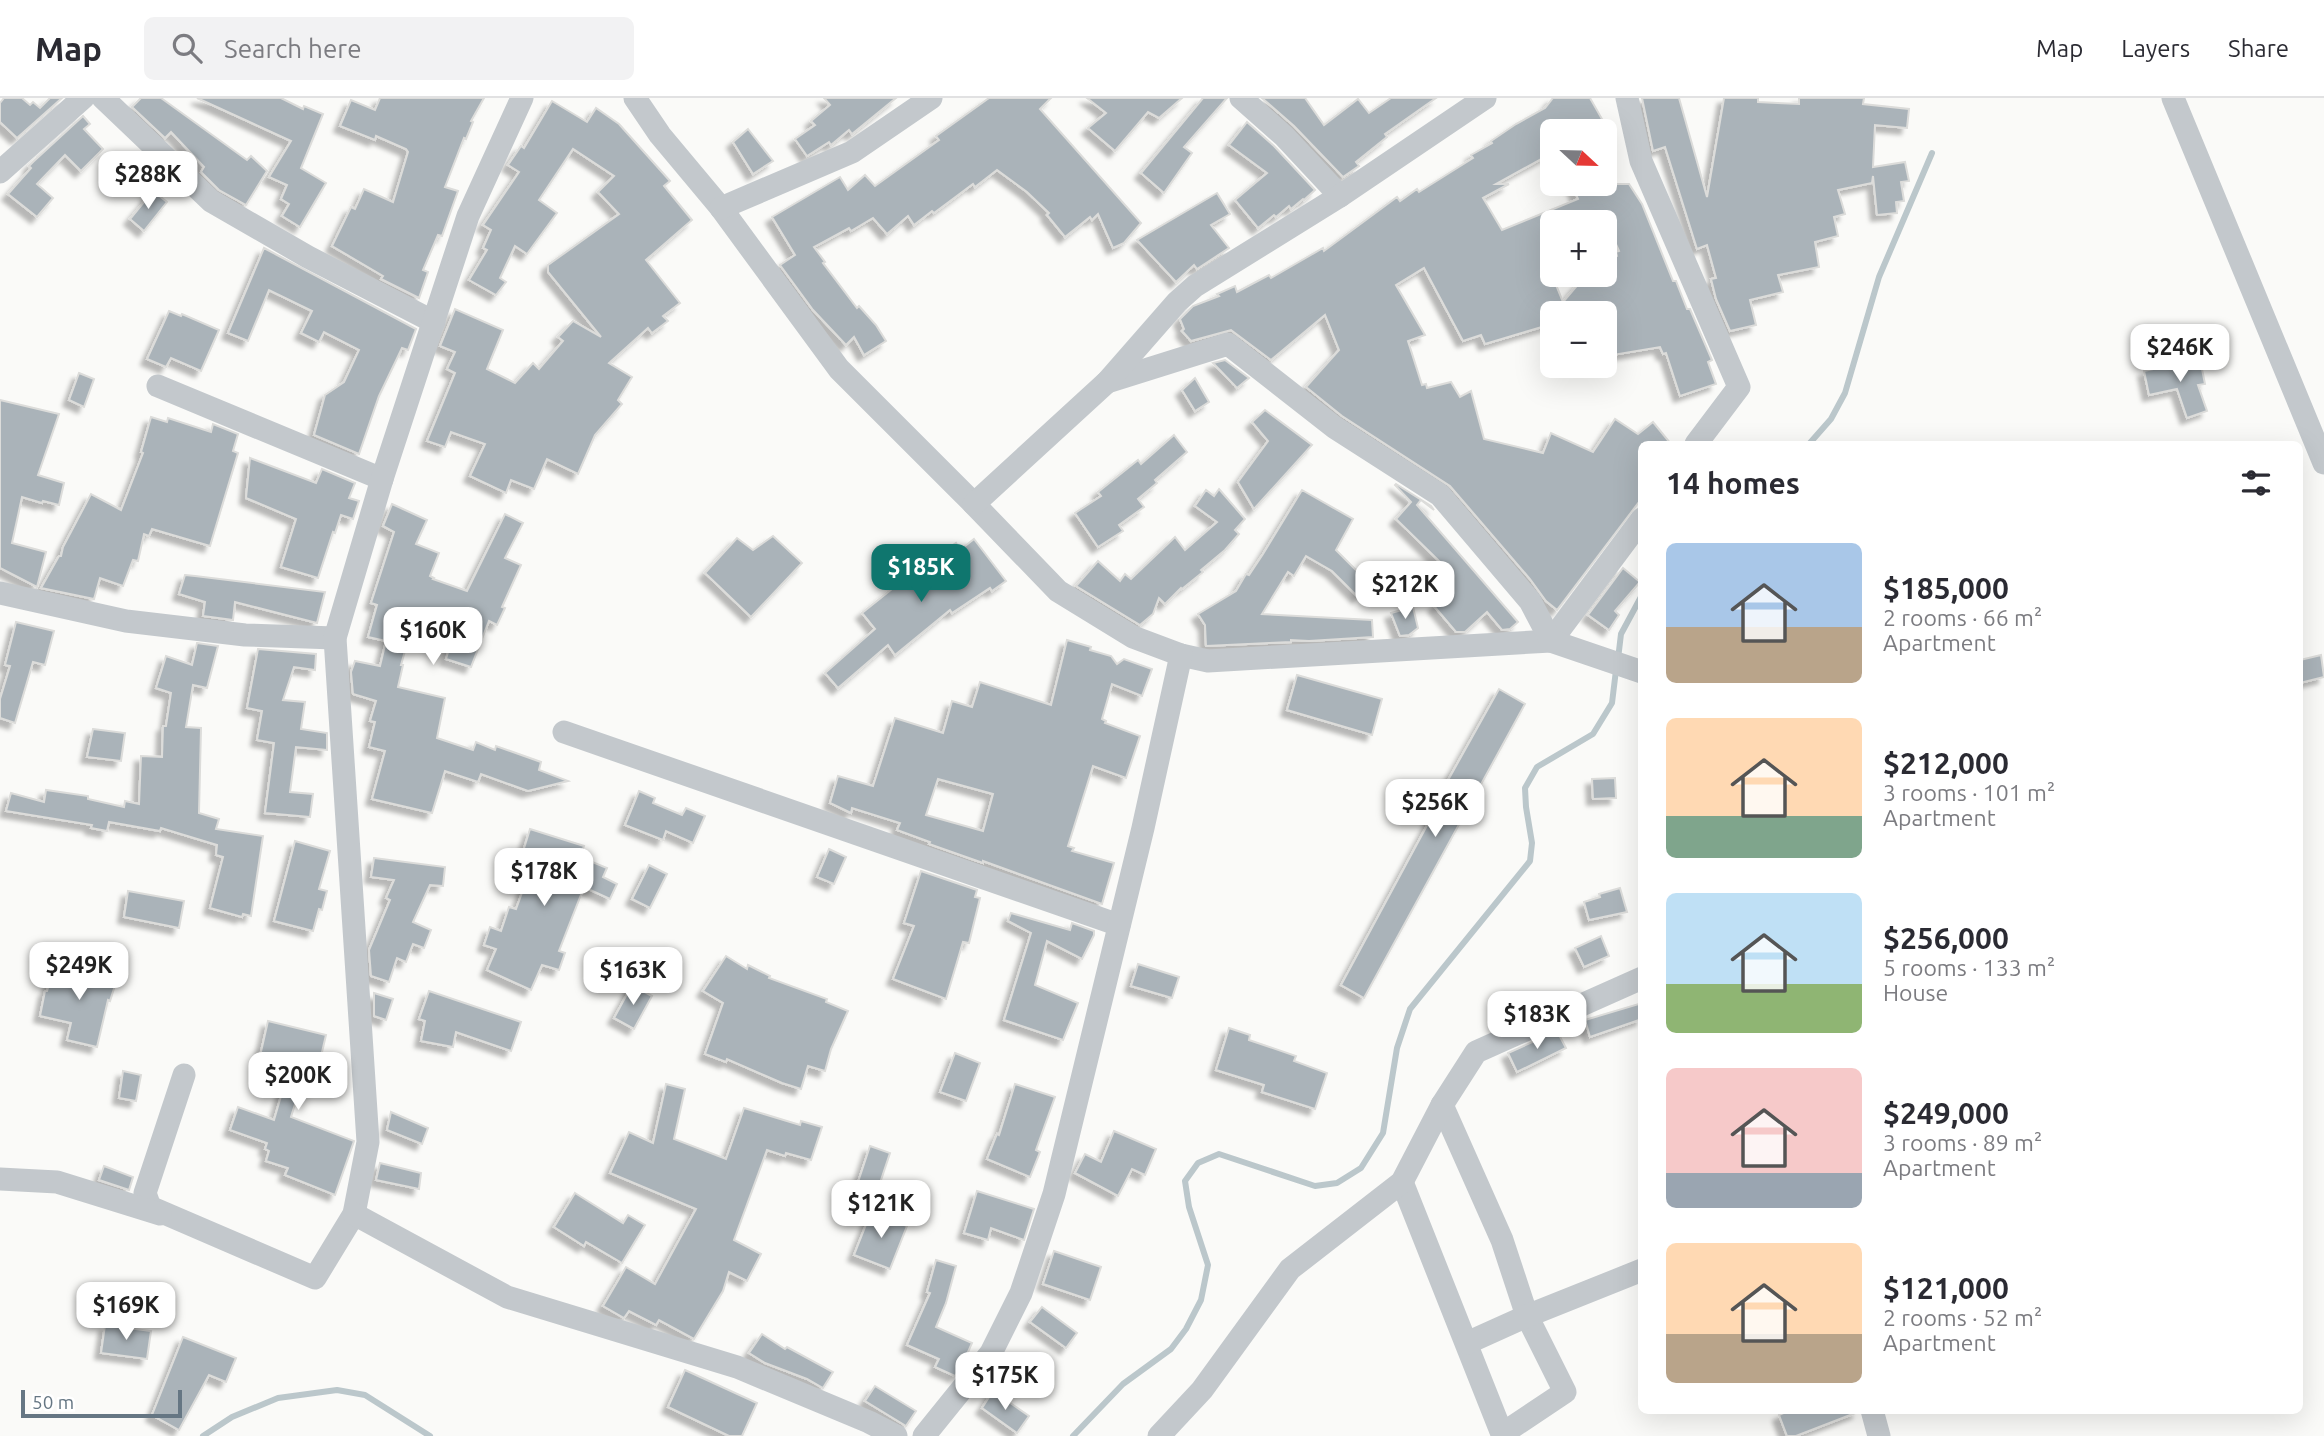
<!DOCTYPE html>
<html lang="en">
<head>
<meta charset="utf-8">
<style>
  body { margin:0; font-family:Ubuntu,sans-serif; background:#f2f2f3; color:#2b2b33; height:100vh; display:flex; flex-direction:column; font-size:26px; white-space:nowrap }
  * { box-sizing:border-box; margin:0 }
  p { font-size:23px; color:#7c7c81 }
  .icon { flex:none; width:38px; height:38px; fill:none; stroke:currentColor; stroke-width:2; stroke-linecap:round; stroke-linejoin:round }
  .map { position:relative; flex:1; overflow:hidden }
  .panel { position:absolute; left:1638px; top:343px; width:665px; height:973px; display:flex; flex-direction:column; background:#fff; border-radius:10px; box-shadow:0 7px 28px #0002 }
  .panel>* { flex:none }
  .needle { width:46px; rotate:112deg }
  .controls { position:absolute; left:1540px; top:21px; display:grid; gap:14px }
  .controls a { display:grid; place-items:center; width:77px; height:77px; border-radius:10px; background:#fff; box-shadow:0 7px 28px #0002; font-size:35px }
  .scale { position:absolute; left:21px; bottom:18px; width:161px; box-sizing:border-box; padding-left:7px; border:4px solid #657683; border-top:0; font-size:19px; line-height:24px; white-space:nowrap; color:#657683; -webkit-text-stroke:5px #fff; paint-order:stroke }
  .price { position:absolute; translate:-50% -60px; padding:0 16px; border-radius:14px; background:#fff; color:#222; font-size:23px; line-height:46px; filter:drop-shadow(0 2px 4px #0008) }
  .price::after { content:''; position:absolute; left:50%; top:42px; width:21px; height:16px; margin-left:-10px; background:inherit; clip-path:polygon(0 0,100% 0,50% 100%) }
  .price.active { background:#0f766e; color:#fff }
  ul { padding:0; list-style:none }
  li { display:flex; align-items:center; gap:21px; height:175px; padding:0 28px }
  li span { display:grid; place-items:center; flex:none; width:196px; height:140px; border-radius:10px; color:#555 }
  li>.icon { margin-inline-start:auto }
  span .icon { width:84px; height:84px; fill:#fffc; stroke-width:1 }
  li b { font-size:30px }
  h2 { display:flex; justify-content:space-between; align-items:center; height:84px; padding:0 28px; font-size:30px }
  header { display:flex; align-items:center; gap:42px; box-sizing:border-box; height:98px; padding:0 35px; background:#fff; border-bottom:2px solid #e1e1e2 }
  header strong { font-size:33px }
  nav { display:flex; gap:38px; margin-inline-start:auto; font-size:24px }
  .search { width:490px; height:63px; background:#f2f2f3; display:flex; align-items:center; gap:18px; box-sizing:border-box; padding:0 24px; border-radius:10px; color:#7c7c81; font-size:26px }
  .map>svg:first-child { display:block }
</style>
</head>
<body>
<header>
<strong>Map</strong>
<div class="search"><svg class="icon" aria-label="search" viewBox="0 0 24 24"><circle cx="10" cy="10" r="6"/><path d="M15 15l6 6"/></svg>Search here</div>
<nav><a>Map</a><a>Layers</a><a>Share</a></nav>
</header>
<div class="map">
<svg width="2324" height="1338" viewBox="0 0 2324 1338">
  <defs>
    <filter id="shadow"><feDropShadow dx="-6" dy="6" stdDeviation="2" flood-color="#0004"/></filter>
  </defs>
  <rect width="100%" height="100%" fill="#fafaf8"/>
  <g fill="none" stroke-linecap="round" stroke-linejoin="round">
    <g stroke="#bbc7cb" stroke-width="6">
      <path d="M1809,346l22,-25 14,-26 34,-116 53,-124"/>
      <path d="M1618,561l3,-25 21,-39"/>
      <path d="M203,1338l29,-19 46,-19 59,-8 28,5 65,41"/>
      <path d="M1073,1338l50,-52 48,-35 15,-20 15,-29 7,-35 -19,-58 -4,-26 13,-18 21,-9 96,32 22,-3 24,-15 22,-35 14,-85 13,-39 120,-148 2,-18 -6,-36 -1,-19 12,-21 56,-33 19,-31 4,-33"/>
    </g>
  </g>
  <g fill="#aab3b9" stroke="#dcdcda" stroke-width="2" fill-rule="evenodd" filter="url(#shadow)">
    <path d="M4,0h18l8,7 3,-3 7,6 10,-10h12l-45,40 -17,-16v-19z"/>
    <path d="M141,0h20l86,62 4,-4 16,15 -21,34 -27,-15 -18,-18 3,-5 -33,-35 -6,6 -33,-31z"/>
    <path d="M197,0h84l22,11 1,-3 19,8 -22,54 25,15 -26,44 -18,-11 7,-12 -8,-5 6,-14 -18,-8 22,-36z"/>
    <path d="M380,0h104l-13,23 2,1 -7,17 -2,-1 -19,49 13,4 -16,45 -4,-1 -15,35 5,2 -9,26 -38,-19 2,-3 -51,-30 19,-39 4,2 9,-20 29,13 15,-50 -2,-3 -30,-13 -1,4 -35,-14 11,-26 24,10z"/>
    <path d="M824,0h72l-44,36 -3,-4 -18,15 -2,-3 -22,14 -12,-17 20,-14 -4,-4 19,-16z"/>
    <path d="M989,0h62l-11,11 101,114 -17,20 -11,5 -15,-34 -6,6 -2,-3 -25,20 -18,-22 2,-2 -22,-21 -30,-22 -22,17 -2,-3 -39,29 -2,-2 -18,14 -6,-9 -21,18 -14,-16 -22,13 -2,-3 -35,19 11,15 -2,1 34,45 2,-2 17,19 10,16 -22,14 -10,-18 -8,8 -33,-35 -33,-45 15,-10 -23,-38 68,-40 8,13 17,-15 10,11 64,-46 -3,-4z"/>
    <path d="M1087,0h95l-23,20 -11,-6 -33,39 -27,-23 18,-15z"/>
    <path d="M1203,0h24l-43,49 8,6 -28,40 -23,-20z"/>
    <path d="M1262,0h43l19,27 34,-26 11,14 22,-15h45l-51,36 2,3 -31,25 3,4 -16,11 -49,-51z"/>
    <path d="M1553,0h37l12,21 -9,5 4,7h-45v22l-56,31h13l-26,14 19,32 76,-31 -6,-15h57l13,20 31,77h3l11,28h3l22,51 -4,2 8,22 -36,12 -14,-43 -3,1 -3,-7 -47,8 -8,-14v-28h-53v11l-67,20 -4,-9 -18,6 -39,-73 -28,17 29,50 -17,6 14,44 4,-1 1,4 24,-6 9,15 11,-6 13,48 59,14 8,-20 42,19 22,-33 23,15 15,-12 18,22h-29v54l-85,112 -11,-9 -16,-22 -80,-93 -108,-70 -36,-29 33,-37 -14,-35 -54,45 -40,-30 -40,11 -9,-10 2,-2 -4,-10 13,-13 26,-10 -2,-2 18,-8 2,6 32,-17 2,3 52,-30 1,3 73,-54 3,4 17,-12 2,3 54,-34 -2,-3 21,-12 -1,-2 25,-17 29,-16zM1552,124h54l13,29 -3,1 1,4 -12,6v13h-19l-23,27 -11,-27z"/>
    <path d="M1642,0h37l28,99 17,-99h34v4l41,2v-6h65l-1,6 46,5 -2,19 -32,-3 -2,42 32,-5 4,19 -8,1 3,19 -8,1 1,11 -20,2 -4,-39 -1,7 -34,7 7,24 -11,3 4,19 -23,6 4,25 -41,8 5,17 -33,8 6,25 -26,6 -14,-32 -5,-20 5,-1 -9,-33 -10,4 -32,-102 -12,4z"/>
    <path d="M552,3l35,21 9,-14 23,16 51,57 -6,5 28,34 -46,40 34,43 -17,13 5,5 -16,12 -4,-5 -39,35 23,14 -14,23 4,4 -27,31 -17,39 -31,-15 -13,30 -23,-9 -5,13 -36,-17 15,-32 -34,-12 -6,15 -18,-6 28,-68 -8,-4 8,-17 -15,-6 15,-37 48,21 -16,39 28,14 18,-20 6,6 24,-28 -5,-4 15,-16 28,16 -53,-65v-7l71,-51 -21,-22 16,-16 -41,-27 -34,51 18,13 -30,41 -12,-8 -15,32 6,4 -10,13 -27,-15 18,-30 -4,-2 8,-18 -8,-5 36,-53 -11,-7 13,-19 3,2z"/>
    <path d="M83,18l7,8 -6,5 19,20 -22,22 -16,-16 -28,29 16,14 -16,19 -29,-23 23,-26 -2,-2 5,-5z"/>
    <path d="M1247,24l27,24 41,44 -11,10 -1,-1 -12,10 -2,-3 -13,11 -2,-2 -16,13 -23,-28 32,-27 -38,-28z"/>
    <path d="M748,31l25,32 -20,13 -20,-32z"/>
    <path d="M153,93l14,11 -23,29 -14,-12z"/>
    <path d="M1217,95l13,21 -19,11 18,23 -32,21 -3,-4 -18,17 -39,-42z"/>
    <path d="M264,150l152,81 -8,21 -6,-2 -23,48 -20,58 -45,-19 11,-40 19,-13 15,-32 -35,-18 -5,10 -18,-9 11,-22 -43,-21 -21,51 -20,-8z"/>
    <path d="M169,213l12,5 1,-2 37,16 -18,41 -30,-13 -5,9 -19,-8z"/>
    <path d="M2200,261l5,25 -7,1 9,26 -20,7 -10,-29 -28,6 -5,-24z"/>
    <path d="M1225,262l24,18 -12,10 -24,-25z"/>
    <path d="M79,275l15,6 -10,28 -15,-7z"/>
    <path d="M1195,280l14,24 -14,9 -13,-21z"/>
    <path d="M0,302l59,14 -21,61 26,8 -5,22 -16,-4 -1,2 -20,-6 -10,46 34,9 -9,35 -37,-19z"/>
    <path d="M1265,312l47,35 -58,64 -16,-27 30,-41 -16,-19z"/>
    <path d="M151,319l16,5 1,-4 43,14 2,-8 25,10 -5,17 5,2 -28,93 -58,-17 -3,7 -5,-2 -6,27 -5,-1 -10,26 -23,-8 -6,21 -53,-11 18,-32h2l2,-9 28,-53 30,16 22,-57 -2,-1z"/>
    <path d="M1174,337l13,17 -32,28 2,3 -19,16 6,8 -25,18 4,6 -25,16 -23,-34 26,-17 -3,-4 40,-32 3,4z"/>
    <path d="M250,360l66,25 6,-14 33,14 -6,15 10,3 -6,18 -12,-4 -6,18 -2,-1 -15,46 -37,-11 15,-48 -50,-21z"/>
    <path d="M1396,386l35,22 3,4 -13,-10 -4,5 101,117 -8,7 -8,1 -15,-18 -22,20h-9l-22,-26 17,-15 -20,-23 8,-7 -43,-42 15,-17 -16,-17z"/>
    <path d="M1219,391l26,30 -10,11 4,4 -14,16 -24,20 2,2 -21,17 -1,-1 -16,16 -6,-6 -6,16 -13,11 -64,-39 22,-25 22,20 5,-7 6,5 44,-42 10,13 32,-28 -22,-16 11,-16 8,6z"/>
    <path d="M1302,392l51,29 -17,31 34,34 -12,13 -26,-26 -26,-15 -12,20 -6,-4 -26,42 110,6 1,17 -64,4 -18,-1v2l-85,4 -1,-21 -7,-11 38,-23 10,-17 3,1 14,-21z"/>
    <path d="M392,406l35,16 -11,24 23,9 -9,23 4,2 -1,1 34,12 38,-77 18,9 -18,35 16,7 -19,42 3,1 -8,17 -8,-4 -18,46 -25,-8 9,-30 -41,-10 -13,46h2l-5,22 47,11 -8,40 36,12 3,-8 19,8 1,-4 45,16 -2,8 29,11 -40,10 -47,-17 -3,8 -33,-11 -13,42 -60,-14 13,-48 -16,-4 6,-25 -5,-1 6,-20 -23,-7 -2,-22 4,-11 25,5 6,-25 -18,-4 9,-32 -6,-2 23,-71 -11,-6z"/>
    <path d="M773,438l29,27 -51,54 -46,-44 32,-35 16,12z"/>
    <path d="M974,441l32,42 -14,10 -2,-3 -38,25 -2,-3 -55,45 -7,-10 -50,43 -13,-15 50,-44 -13,-16 55,-44 39,-26 4,7z"/>
    <path d="M1623,470l17,14 -25,29 4,4 -10,15 -21,-15z"/>
    <path d="M185,477l10,1 130,16 -8,31 -82,-21 -2,18 -30,-4 2,-14 -26,-8z"/>
    <path d="M1413,509l5,21 -9,7 -9,1 -9,-23z"/>
    <path d="M16,524l38,9 -9,34 -12,-3 -18,61 -15,-5v-19l10,-33 -5,-1z"/>
    <path d="M1067,542l24,7 -1,3 21,6 6,8 7,-5 28,10 -10,27 -30,-12 -10,35 4,2 -1,2 35,13 -14,42 -33,-12 -25,80 6,2 -2,3 42,12 -12,41 -119,-43v2l-54,-19 1,-2 -33,-12 3,-7 -48,-15 -1,5 -21,-10 8,-27 35,10 22,-68 48,15 9,-32 20,6 8,-25 71,23zM938,681l55,15 -10,37 -57,-16z"/>
    <path d="M197,545l21,3 -11,42 -14,-3 -7,42 15,1 -2,85 20,6 -3,10 47,7 -12,80 -8,-2 -1,3 -32,-9 13,-51 -7,-2 1,-10 -56,-17 -1,3 -51,-9 -2,9 -16,-3 1,-3 -86,-14 5,-18 33,9 2,-12 42,6v3l36,8 1,-6 14,3 2,-48 21,1 1,-31h3l5,-33 -15,-5 10,-32 26,9z"/>
    <path d="M258,551l58,5 -1,16 -21,-3 -11,33 22,2 -4,27 26,4v17l-31,-3 -6,45 23,2 -3,23 -45,-4 9,-70 -17,-3 5,-29 -15,-3z"/>
    <path d="M2321,557l3,22 -24,6v-23z"/>
    <path d="M1297,577l85,24 -10,36 -85,-25z"/>
    <path d="M1499,591l26,15 -161,294 -23,-13 90,-167 -3,-2z"/>
    <path d="M93,631l32,4 -4,28 -34,-4z"/>
    <path d="M1615,680l1,20 -23,1 -1,-20z"/>
    <path d="M639,693l16,7 -2,5 29,12 4,-7 19,8 -12,27 -27,-12 -3,9 -38,-15z"/>
    <path d="M530,731l54,17 -4,11 27,11 -4,9 14,7 -7,15 -26,-12 -25,64 6,2 -6,17 -17,-5 -11,25 -44,-20 9,-21 -12,-4 6,-18 11,4 8,-24 7,2 16,-44 -12,-4z"/>
    <path d="M295,743l35,10 -11,38 8,2 -5,19 -3,-1 -6,22 -39,-10z"/>
    <path d="M829,751l17,8 -12,27 -17,-7z"/>
    <path d="M374,760l71,9 -2,19 -13,-1 -17,37 18,8 -7,18 -11,-4 -7,18 -9,-4 -8,24 -18,-6 -2,-26 21,-50 -4,-2 8,-18 -23,-3z"/>
    <path d="M649,767l18,9 -17,34 -18,-9z"/>
    <path d="M921,773l56,19 -2,7 5,1 -11,45 -6,-1 -17,57 -53,-20 21,-53 -10,-3z"/>
    <path d="M1620,790l7,24 -38,8 -5,-18 16,-5 -1,-3z"/>
    <path d="M128,793l56,10 -5,27 -55,-11z"/>
    <path d="M1011,815l59,17 2,-7 22,8v4l-12,24 -35,-18 -12,44 43,18 -15,37 -59,-20 27,-87 -23,-12z"/>
    <path d="M1601,838l8,20 -25,11 -9,-19z"/>
    <path d="M726,858l21,13 1,-4 22,11 -1,2 58,21 -1,3 22,9 -17,38 -6,22 -17,-5 -7,23 -19,-6 -55,-24 -1,3 -21,-8 18,-51 -20,-12z"/>
    <path d="M1138,866l41,13 -7,21 -41,-12z"/>
    <path d="M55,868l25,7 2,-6 36,9 -8,25 -2,-1 -11,47 -30,-7 4,-17 -31,-7 5,-25h2z"/>
    <path d="M632,887l20,11 -18,33 -20,-11z"/>
    <path d="M429,893l92,31 -10,29 -55,-19 -3,15 -32,-6 4,-20 -6,-2z"/>
    <path d="M374,895l19,6 -7,21 -12,-4z"/>
    <path d="M1642,905v16l-52,18 -5,-17z"/>
    <path d="M268,923l58,14 -7,30 22,1 -1,20 -39,-1 -10,32 63,24 -19,54 -50,-20 3,-7 -22,-7 3,-10 -4,-2 2,-6 -37,-13 8,-23 36,13 16,-55 -30,-9z"/>
    <path d="M1229,930l21,7 -1,5 47,16 -2,5 33,12 -12,36 -53,-17 2,-7 -48,-15z"/>
    <path d="M1557,933l9,17 -49,24 -9,-19z"/>
    <path d="M955,955l25,10 -14,38 -26,-9z"/>
    <path d="M123,973l18,4 -5,26 -17,-3z"/>
    <path d="M666,986l19,5 -11,50 52,20 18,-51 56,17 1,-4 21,6 -11,33 -25,-7 -1,3 -18,-6 -33,90 27,14 -14,27 -18,-9 -6,19 -29,48 -35,-19 -3,5 -27,-14 -5,7 -21,-12 23,-39 29,17 41,-75 -86,-36 19,-41 24,11z"/>
    <path d="M1015,986l40,13 -19,53 4,2 -10,25 -43,-18 10,-25 2,1z"/>
    <path d="M391,1014l37,16 -6,16 -35,-14z"/>
    <path d="M1114,1033l42,18 -11,26 -13,-6 -14,27 -43,-23 10,-19 16,8z"/>
    <path d="M870,1048l20,7 -14,42 -20,-7z"/>
    <path d="M380,1065l41,10 -2,16 -43,-9z"/>
    <path d="M104,1068l29,11 -4,13 -30,-10z"/>
    <path d="M977,1093l57,18 -10,31 -33,-12 -3,12 -24,-7z"/>
    <path d="M575,1095l48,30 5,-8 17,10 -23,38 -36,-21 -2,4 -30,-19z"/>
    <path d="M871,1114l36,14 -17,43 -36,-14z"/>
    <path d="M1054,1153l47,16 -11,33 -47,-16z"/>
    <path d="M936,1162l20,6 -10,37 -10,24 36,16 -11,25 -6,8 -20,-9 4,-8 -32,-14 23,-52 -3,-1z"/>
    <path d="M1042,1209l35,26 -11,15 -36,-26z"/>
    <path d="M105,1227l46,6 -4,28 -46,-6z"/>
    <path d="M762,1236l23,15 2,-2 46,25 -10,16 -16,-9 -42,-16 -16,-10z"/>
    <path d="M183,1239l53,21 -10,24 -17,-7 -30,55 -27,-15z"/>
    <path d="M685,1272l72,33 -15,33h-13l-61,-29z"/>
    <path d="M875,1288l41,25 -10,15 -41,-25z"/>
    <path d="M993,1293l36,25 -12,17 -35,-25z"/>
    <path d="M1790,1312h68v2l-62,24h-9l-8,-21z"/>
  </g>
  <g fill="none" stroke-linecap="round" stroke-linejoin="round">
    <g stroke="#c3c8cc" stroke-width="23">
      <path d="M103,0l108,103 97,56 126,65"/>
      <path d="M635,0l25,37 61,73 118,161 135,135 84,87 75,46 48,18 27,6 343,-20 91,-122"/>
      <path d="M1241,0l43,38 56,60"/>
      <path d="M1627,0l14,63 98,226 -43,57"/>
      <path d="M2173,0l151,365"/>
      <path d="M0,74l83,-74"/>
      <path d="M721,110l131,-56 79,-54"/>
      <path d="M1107,284l121,-38 106,83 106,68 90,106 21,40 91,31"/>
      <path d="M158,288l224,93"/>
      <path d="M974,406l133,-122 70,-80 18,-16 145,-90 145,-98"/>
      <path d="M0,495l126,28 119,14 90,3"/>
      <path d="M564,634l555,193"/>
      <path d="M184,977l-39,118 5,14 165,71 39,-64 14,-72 -33,-504 47,-159 86,-263 54,-118"/>
      <path d="M0,1081l57,3 103,32"/>
      <path d="M1402,1084l100,252 63,-42 -38,-76 -25,-76 -60,-135"/>
      <path d="M354,1116l153,83 230,70 132,55 27,14"/>
      <path d="M1467,1245l60,-27 115,-46"/>
      <path d="M1872,1312l7,26"/>
      <path d="M924,1338l67,-83 30,-60 33,-99 89,-366 38,-173"/>
      <path d="M1159,1338l43,-46 88,-121 112,-87 40,-77 34,-53 166,-74"/>
    </g>
  </g>
</svg>
<div class="controls">
<a><svg class="needle" viewBox="-14 -14 28 28"><path d="M0-13l5 13h-10z" fill="#e53935"/><path d="M0 13l5-13h-10z" fill="#7c7c81"/></svg></a>
<a>+</a>
<a>−</a>
</div>
<div class="scale">50 m</div>
<b class="price" style="left:148px;top:113px">$288K</b>
<b class="price" style="left:2180px;top:286px">$246K</b>
<b class="price active" style="left:921px;top:506px">$185K</b>
<b class="price" style="left:1405px;top:523px">$212K</b>
<b class="price" style="left:433px;top:569px">$160K</b>
<b class="price" style="left:1435px;top:741px">$256K</b>
<b class="price" style="left:544px;top:810px">$178K</b>
<b class="price" style="left:79px;top:904px">$249K</b>
<b class="price" style="left:633px;top:909px">$163K</b>
<b class="price" style="left:1537px;top:953px">$183K</b>
<b class="price" style="left:298px;top:1014px">$200K</b>
<b class="price" style="left:881px;top:1142px">$121K</b>
<b class="price" style="left:126px;top:1244px">$169K</b>
<b class="price" style="left:1005px;top:1314px">$175K</b>
<section class="panel">
<h2>14 homes<svg class="icon" aria-label="filters" viewBox="0 0 24 24"><path d="M4 7h16M4 17h16"/><circle cx="9" cy="7" r="2"/><circle cx="15" cy="17" r="2"/></svg></h2>
<ul>
<li><span style="background:linear-gradient(#a9c7e8 60%,#b9a48a 0)"><svg class="icon" aria-label="home" viewBox="0 0 24 24"><path d="M3 11l9-7 9 7M6 9v11h12V9"/></svg></span><div><b>$185,000</b><p>2 rooms · 66 m²</p><p>Apartment</p></div></li>
<li><span style="background:linear-gradient(#ffd9b3 70%,#7fa58c 0)"><svg class="icon" aria-label="home" viewBox="0 0 24 24"><path d="M3 11l9-7 9 7M6 9v11h12V9"/></svg></span><div><b>$212,000</b><p>3 rooms · 101 m²</p><p>Apartment</p></div></li>
<li><span style="background:linear-gradient(#bfe0f5 65%,#8fb573 0)"><svg class="icon" aria-label="home" viewBox="0 0 24 24"><path d="M3 11l9-7 9 7M6 9v11h12V9"/></svg></span><div><b>$256,000</b><p>5 rooms · 133 m²</p><p>House</p></div></li>
<li><span style="background:linear-gradient(#f6c9c9 75%,#9aa5b1 0)"><svg class="icon" aria-label="home" viewBox="0 0 24 24"><path d="M3 11l9-7 9 7M6 9v11h12V9"/></svg></span><div><b>$249,000</b><p>3 rooms · 89 m²</p><p>Apartment</p></div></li>
<li><span style="background:linear-gradient(#ffd9b3 65%,#b9a48a 0)"><svg class="icon" aria-label="home" viewBox="0 0 24 24"><path d="M3 11l9-7 9 7M6 9v11h12V9"/></svg></span><div><b>$121,000</b><p>2 rooms · 52 m²</p><p>Apartment</p></div></li>
</ul>
</section>
</div>
</body>
</html>
